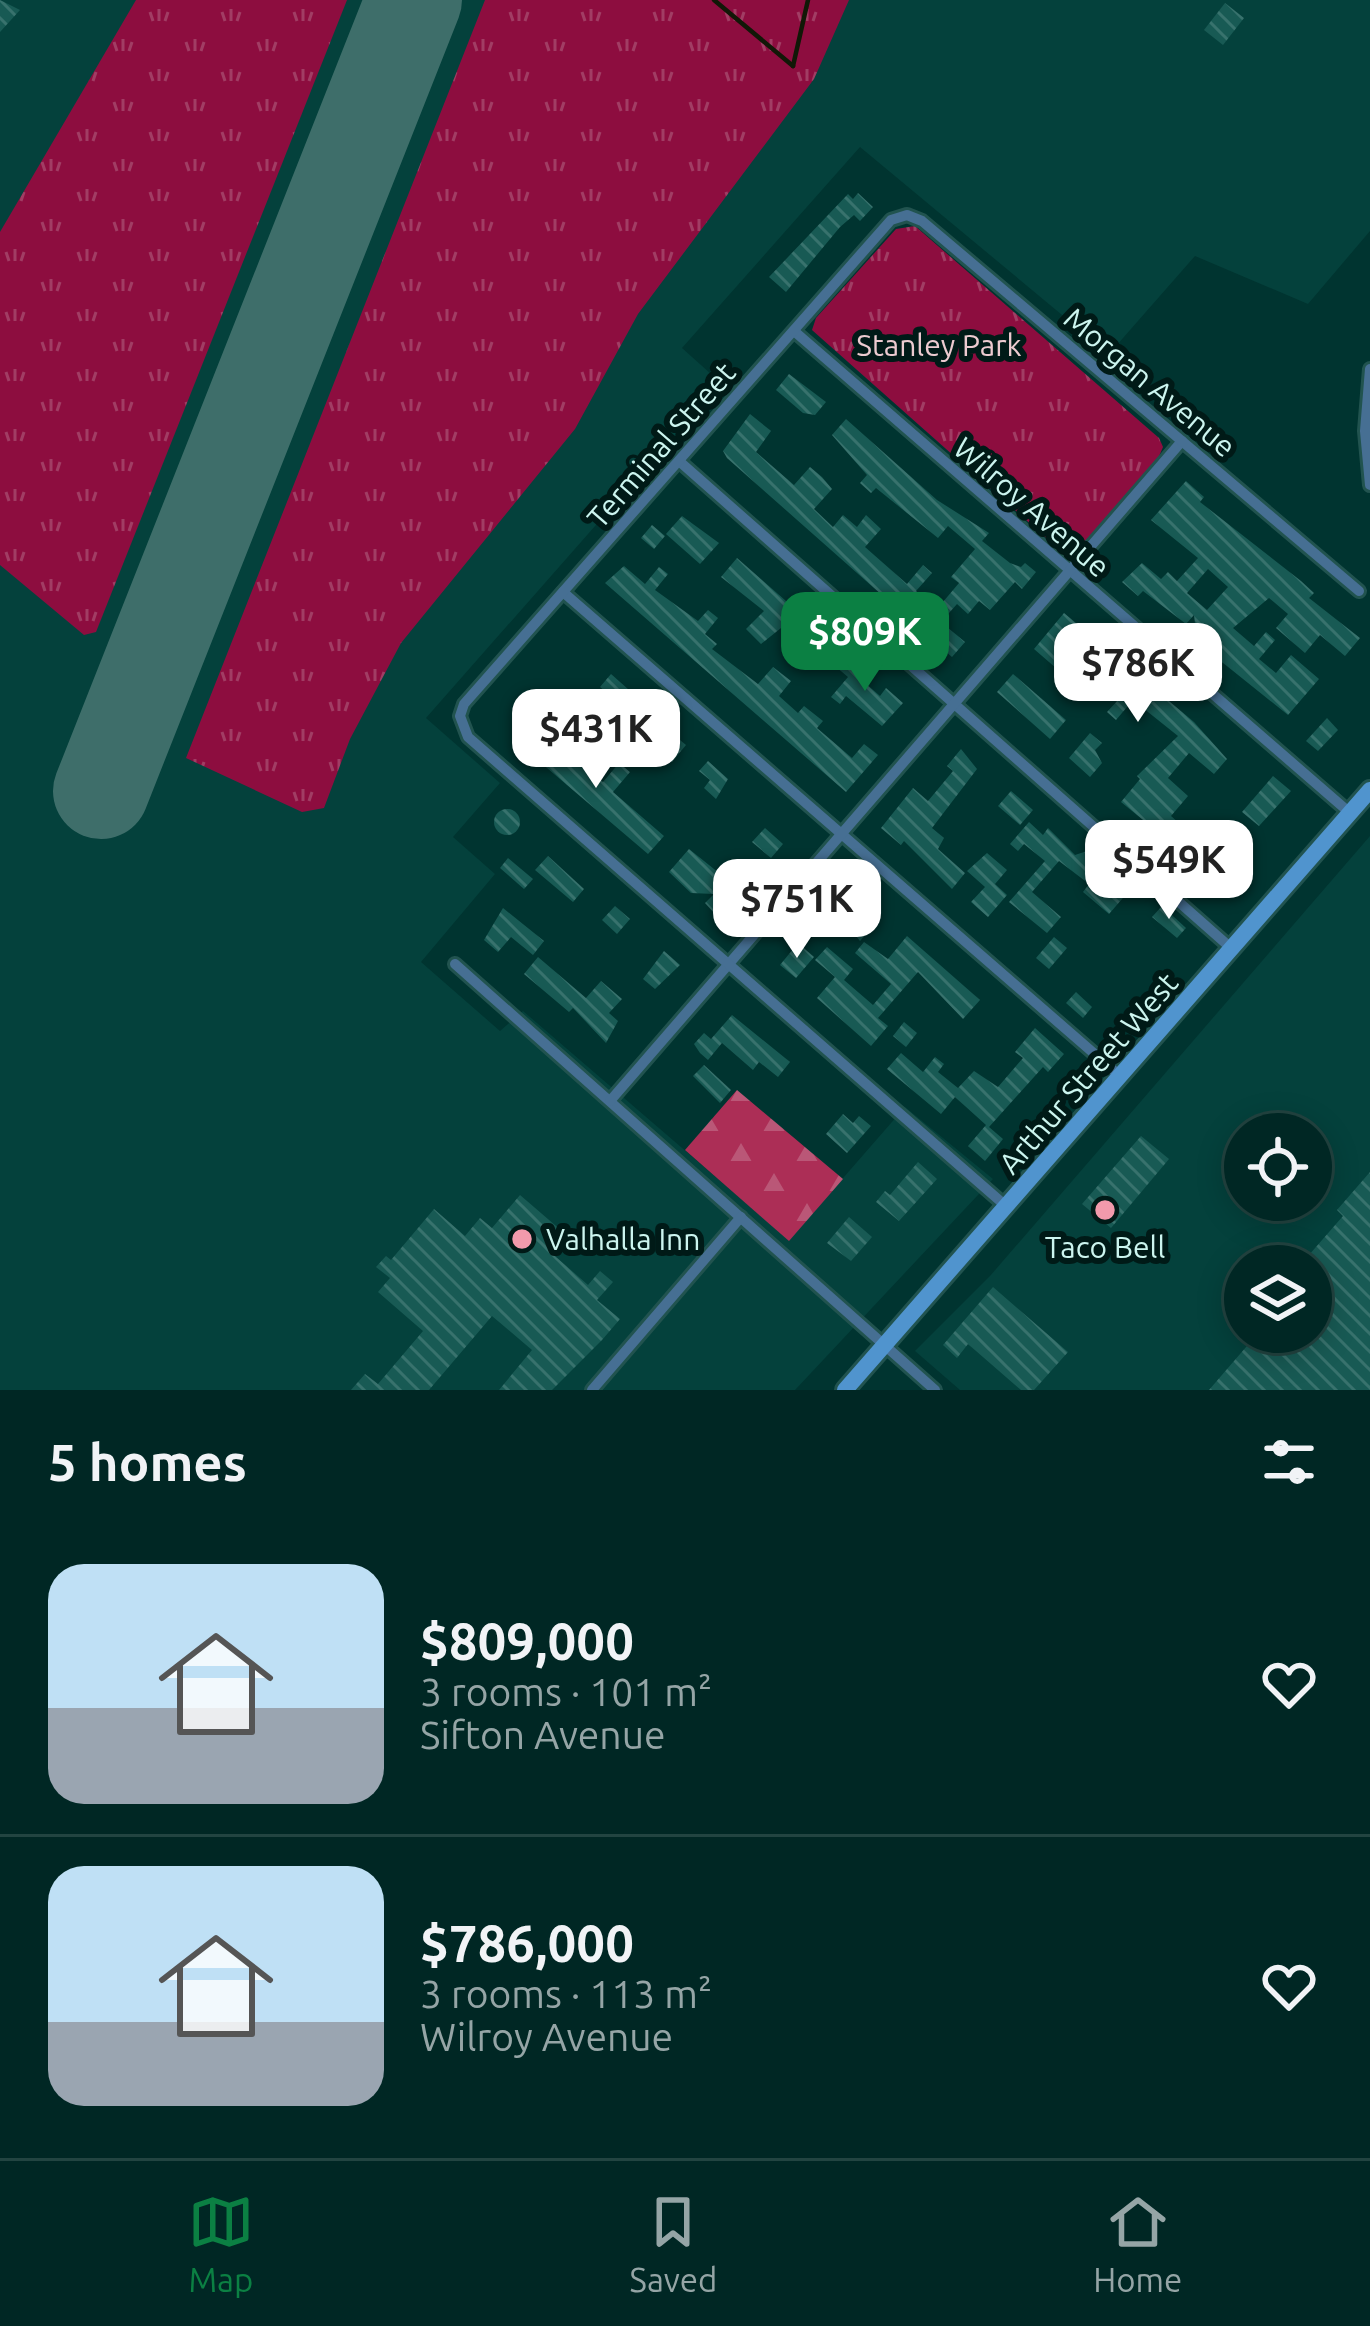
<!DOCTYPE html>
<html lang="en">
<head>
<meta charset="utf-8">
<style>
  body { margin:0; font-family:Ubuntu,sans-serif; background:#0a2f2c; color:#f1f3f6; height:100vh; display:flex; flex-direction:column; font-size:45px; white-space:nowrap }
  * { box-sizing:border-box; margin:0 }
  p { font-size:39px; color:#95a5a6 }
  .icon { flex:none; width:66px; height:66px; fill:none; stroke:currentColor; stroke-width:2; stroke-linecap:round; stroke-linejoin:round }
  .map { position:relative; height:1390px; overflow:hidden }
  .sheet { display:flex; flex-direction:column; background:#002724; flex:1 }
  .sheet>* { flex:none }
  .fabs { position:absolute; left:1224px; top:1113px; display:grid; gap:24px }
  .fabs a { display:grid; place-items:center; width:108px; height:108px; border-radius:50%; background:#002724; box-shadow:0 6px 30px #0003,0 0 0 3px #224441; font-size:60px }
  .price { position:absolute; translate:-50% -102px; padding:0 27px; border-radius:24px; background:#fff; color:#222; font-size:39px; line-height:78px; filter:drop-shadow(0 3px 6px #0008) }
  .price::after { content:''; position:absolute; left:50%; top:72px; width:36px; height:27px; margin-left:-18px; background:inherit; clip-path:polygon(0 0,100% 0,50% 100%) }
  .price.current { background:#0b8043; color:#fff }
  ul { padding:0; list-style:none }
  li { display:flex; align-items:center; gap:36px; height:300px; padding:0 48px }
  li+li { border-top:3px solid #224441 }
  li span { display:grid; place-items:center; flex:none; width:336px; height:240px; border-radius:36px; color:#555 }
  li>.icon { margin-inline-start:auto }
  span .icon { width:144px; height:144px; fill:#fffc; stroke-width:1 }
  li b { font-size:51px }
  h2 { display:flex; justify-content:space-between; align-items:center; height:144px; padding:0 48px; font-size:51px }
  .dock { display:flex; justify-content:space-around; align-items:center; height:168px; border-top:3px solid #224441; background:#002724; font-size:33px; color:#95a5a6 }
  .dock a { display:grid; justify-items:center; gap:6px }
  .dock .current { color:#0b8043 }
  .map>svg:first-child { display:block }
</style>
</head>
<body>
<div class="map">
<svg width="1370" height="1390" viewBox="0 0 1370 1390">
  <defs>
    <pattern id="grass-tufts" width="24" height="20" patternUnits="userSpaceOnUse" patternTransform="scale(3)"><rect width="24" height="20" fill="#8d0d3f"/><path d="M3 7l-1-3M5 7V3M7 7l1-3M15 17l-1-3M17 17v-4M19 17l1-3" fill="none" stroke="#a13d64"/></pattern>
    <pattern id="forest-firs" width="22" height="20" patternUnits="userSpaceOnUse" patternTransform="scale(3)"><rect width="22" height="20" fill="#ac2e56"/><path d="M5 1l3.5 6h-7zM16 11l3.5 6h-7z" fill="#ba5777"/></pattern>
    <pattern id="building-back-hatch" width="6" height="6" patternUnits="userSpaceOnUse" patternTransform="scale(3)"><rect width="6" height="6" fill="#185a54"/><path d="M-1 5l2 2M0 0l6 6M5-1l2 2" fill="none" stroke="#38726d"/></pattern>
  </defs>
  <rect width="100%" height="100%" fill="#003430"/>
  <g fill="#04413c" fill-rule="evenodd">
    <path d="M0,0h1370v231l-62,73 -113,-48 -86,98 -249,-207 -178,201 39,35 -295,335 74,65 -47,54 42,37 -74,88 79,69 23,-20 266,229 116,-133 88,72 -198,211h-795z"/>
    <path d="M1370,836v554h-410l-45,-39 75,-75zM1245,1134h66v66h-66zM1245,1266h66v66h-66z"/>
  </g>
  <g fill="url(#grass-tufts)">
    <path d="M136,0h211l-251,632 -12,3 -84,-70v-333z"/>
    <path d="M485,0h364l-35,79 -176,235 -63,115 -174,214 -51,96 -26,69 -22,4 -116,-54z"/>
    <path d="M915,226l244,212 4,9 -6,14 -87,98 -258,-229 4,-12 80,-89z"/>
  </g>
  <path fill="url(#forest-firs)" d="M737,1090l106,89 -54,62 -104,-91z"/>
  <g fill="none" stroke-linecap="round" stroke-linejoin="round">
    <g stroke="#111807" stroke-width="4.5">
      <path d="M714,0l79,66"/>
      <path d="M793,66l15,-66"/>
    </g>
    <path stroke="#3e6e6a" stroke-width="96" d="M101,791l313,-791"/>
  </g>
  <g fill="url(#building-back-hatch)" fill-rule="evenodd">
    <path d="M0,0l20,10 -20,22z"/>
    <path d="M1225,3l19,15 -21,27 -19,-15z"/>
    <path d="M858,193l15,14 -13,14 -6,-6 -14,12 -54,65 -17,-15 79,-83 5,5z"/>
    <path d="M789,374l37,28 -11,13 -12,-2 -27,-23z"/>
    <path d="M750,414l21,17 -15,21 38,33 16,-18 12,10 10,12 -18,20 19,18 10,-12 14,12 9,-12 15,14 -16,18 42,37 16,-19 9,8 -16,18 21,18 22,-26 -8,-6 24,-28 -27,-23 -10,12 -62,-50 -5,5 -11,-10 7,-8 -35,-40 14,-16 91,81 52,33 -7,8 28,22 11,4 4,-4 11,9 -14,17 -7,-7 -25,28 -11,-9 -11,13 -11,-10 -16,18 24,20 -13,15 -225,-199 -4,-7z"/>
    <path d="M1186,481l18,16 -4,5 101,79 13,12 -5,5 51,40 -15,18 -25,-21 -15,18 -29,-25 12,-14 -19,-16 -36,30 21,18 12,-14 9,8 -16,19 17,14 15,-18 28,24 -31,36 -91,-73 -3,-27 -8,9 -43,-33 -5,5 -16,-14 20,-19 19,16 7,-7 9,9 21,-23 -47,-38zM1208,569l20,18 -21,23 -20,-17z"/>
    <path d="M682,516l37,27 -19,21 -34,-30z"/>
    <path d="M652,525l13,11 -11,13 -13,-11z"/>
    <path d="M737,558l81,71 4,-5 9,7 -18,25 -11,-10 5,-4 -21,-18 -25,20 -15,-15 18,-18 -43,-34z"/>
    <path d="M624,566l21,18 14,-17 9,7 -13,16 43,31 10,-11 10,8 -13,16 12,10 -5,5 46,35 15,-17 18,14 -12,15 19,17 6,-7 19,15 -6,7 35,30 12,-14 14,11 -32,37 -241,-209z"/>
    <path d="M1064,613l47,39 -8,9 16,14 17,-20 11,10 -9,10 56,47 33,37 -13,15 -25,-21 -21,25 20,18 -17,20 17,15 -13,15 -54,-44 19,-23 -3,-3 41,-40 -45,-36 -17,20 -9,-8 11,-12 -21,-18 6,-6 -23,-20 -16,19 -30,-26z"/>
    <path d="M845,654l17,14 -6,7 24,21 6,-8 17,15 -21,23 -36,-30 -6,8 -9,-7 17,-20 -13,-11z"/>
    <path d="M611,674l44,39 -20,23 -13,-11 -12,14 -25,-22 21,-25 -6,-5z"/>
    <path d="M1013,674l53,46 -16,19 -53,-47z"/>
    <path d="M1327,718l11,12 -20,21 -12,-10z"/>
    <path d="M542,730l61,52 16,-19 11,9 -17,20 51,44 -16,18 -108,-92 -12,-16z"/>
    <path d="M1090,733l12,10 -7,7 7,13 -12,14 -21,-19z"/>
    <path d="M674,735l12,10 -14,17 -13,-11z"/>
    <path d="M961,749l16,20 -45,59 12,10 -6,11 27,24 -13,16 -48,-48 -3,4 -20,-17 32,-40 15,13 25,-30 -6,-5z"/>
    <path d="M708,761l20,18 -12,20 -12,-11 6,-8 -11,-9z"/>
    <path d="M1273,776l18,15 -32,35 -17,-14z"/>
    <path d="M1011,791l22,19 -13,15 -22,-19z"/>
    <circle cx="507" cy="822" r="13"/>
    <path d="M1029,822l14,13 5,-7 27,27 12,-4 42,40 -20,23 -26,-22 6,-8 -30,-23 -27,31 29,25 -14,16 -38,-31 36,-41 -21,-17 -6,7 -8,-7z"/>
    <path d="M765,828l18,16 -12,14 -19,-16z"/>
    <path d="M1218,836l17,15 -31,27 -9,-7 6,-7 -3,-3z"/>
    <path d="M689,849l60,48 -24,28 -20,-22 9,-9 -23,-1 -22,-21z"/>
    <path d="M987,853l20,17 -12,14 12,11 -19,22 -17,-15 14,-15 -18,-16z"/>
    <path d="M548,856l36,33 -11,13 -38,-32z"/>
    <path d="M508,858l25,21 -9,10 -24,-21z"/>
    <path d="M615,906l15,13 -13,15 -15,-14z"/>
    <path d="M853,906l21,19 -14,16 -18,-23z"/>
    <path d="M1162,906l24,22 -9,10 -25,-21z"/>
    <path d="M503,908l41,33 -11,14 -22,-18 -13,15 -14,-12z"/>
    <path d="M907,936l73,64 -17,19 -45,-47 -40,46 10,8 -17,20 -54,-48 18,-21 -20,-17 12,-13 26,22 -9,11 29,25 18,-21 -36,-31 9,-11 24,17z"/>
    <path d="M1054,937l13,11 -18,21 -13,-11z"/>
    <path d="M798,943l16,14 -18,21 -16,-13z"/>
    <path d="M664,951l16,14 -25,24 -12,-10z"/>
    <path d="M538,957l48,41 15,-17 21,18 -13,14 9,8 -12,22 -33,-35 -4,4 -45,-38z"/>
    <path d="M1076,992l16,15 -9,11 -17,-15z"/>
    <path d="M732,1015l58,47 -12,15 -19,-15 -6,8 -31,-27 -14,17 -8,-7 -6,-9 10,-11 7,6z"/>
    <path d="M904,1022l13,11 -11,14 -13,-11z"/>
    <path d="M1035,1028l29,26 -16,18 -5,-5 -54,60 14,12 -18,22 -17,-15 18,-21 -31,-28 -14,17 -54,-45 14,-16 22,19 12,-15 9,7 -6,8 20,16 16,-17 24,16 25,-29 -8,-6z"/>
    <path d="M704,1065l27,25 -11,13 -27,-27z"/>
    <path d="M843,1114l10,9 6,-7 12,10 -24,27 -21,-19z"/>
    <path d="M1141,1136l28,23 -58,69 -29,-24z"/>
    <path d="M918,1162l19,17 -38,42 -23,-19 9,-11 5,4z"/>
    <path d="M1370,1172v218h-161l50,-58h52v-66l-9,-3 41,-47 -6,-6z"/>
    <path d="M520,1195l43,37 -15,18 40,35 12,-14 13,11 -16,18 23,19 -18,21 -50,50h-53l33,-40 -40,-34 -63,74h-78l14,-16 13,10 45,-53 -45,-39 12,-14 -14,-11 10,-11 5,4 43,-51 31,27 15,-18 12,10z"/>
    <path d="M849,1217l23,20 -21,24 -24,-18z"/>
    <path d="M993,1287l75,65 -34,38h-13l-53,-46 -11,14 -14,-13z"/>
  </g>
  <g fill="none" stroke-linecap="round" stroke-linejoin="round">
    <defs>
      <g id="minor">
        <path d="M794,331l556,482"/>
        <path d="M1370,369l-5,62 5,54"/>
        <path d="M679,461l552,487"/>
        <path d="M563,592l557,484"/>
        <path d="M455,964l480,426"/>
        <path d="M610,1101l572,-660"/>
        <path d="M1007,1207l-539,-470 -8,-21 4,-12 427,-484 16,-5 15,6 437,370"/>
        <path d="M592,1390l149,-173"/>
      </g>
      <path id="secondary" d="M845,1390l525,-600"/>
    </defs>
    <use href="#minor" stroke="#21534f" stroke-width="16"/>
    <use href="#secondary" stroke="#21534f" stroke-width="22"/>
    <use href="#minor" stroke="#466f93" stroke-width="10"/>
    <use href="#secondary" stroke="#5094ce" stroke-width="16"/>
  </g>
  <g fill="#f29aac" stroke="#001a17" stroke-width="4.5">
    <circle cx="1105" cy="1210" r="12"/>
    <circle cx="522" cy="1239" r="12"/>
  </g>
  <g text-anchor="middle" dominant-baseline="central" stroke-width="12" stroke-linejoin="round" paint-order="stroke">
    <g font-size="30" fill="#eccbd0" stroke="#001a17">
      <text x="939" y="345">Stanley Park</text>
    </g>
    <g font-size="30" fill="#ccf5ef" stroke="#001a17">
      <text transform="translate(1150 382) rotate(40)">Morgan Avenue</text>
      <text transform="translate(661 445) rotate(-49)">Terminal Street</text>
      <text transform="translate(1032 507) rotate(41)">Wilroy Avenue</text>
      <text transform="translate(1088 1073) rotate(-49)">Arthur Street West</text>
    </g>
    <g font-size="30" fill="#ccf5ef" stroke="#001a17" text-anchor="start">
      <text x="546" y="1239">Valhalla Inn</text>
      <text x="1105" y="1247" text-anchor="middle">Taco Bell</text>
    </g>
  </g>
</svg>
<div class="fabs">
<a><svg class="icon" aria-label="locate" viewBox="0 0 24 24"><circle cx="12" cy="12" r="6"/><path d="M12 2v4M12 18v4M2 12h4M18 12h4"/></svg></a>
<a><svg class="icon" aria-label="layers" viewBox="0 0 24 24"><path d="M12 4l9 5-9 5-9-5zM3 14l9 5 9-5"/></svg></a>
</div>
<b class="price current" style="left:865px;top:694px">$809K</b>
<b class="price" style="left:1138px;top:725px">$786K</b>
<b class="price" style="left:596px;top:791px">$431K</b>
<b class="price" style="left:1169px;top:922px">$549K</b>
<b class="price" style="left:797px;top:961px">$751K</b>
</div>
<section class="sheet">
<h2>5 homes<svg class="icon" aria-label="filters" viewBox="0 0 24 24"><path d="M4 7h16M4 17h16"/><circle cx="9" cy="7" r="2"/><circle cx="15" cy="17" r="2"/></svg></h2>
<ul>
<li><span style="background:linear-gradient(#bfe0f5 60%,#9aa5b1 0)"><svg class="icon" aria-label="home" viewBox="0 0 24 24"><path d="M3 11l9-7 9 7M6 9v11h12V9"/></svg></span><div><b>$809,000</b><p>3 rooms · 101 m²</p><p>Sifton Avenue</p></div><svg class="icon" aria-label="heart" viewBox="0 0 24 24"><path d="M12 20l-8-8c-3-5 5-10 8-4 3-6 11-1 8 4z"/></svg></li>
<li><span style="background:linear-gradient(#bfe0f5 65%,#9aa5b1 0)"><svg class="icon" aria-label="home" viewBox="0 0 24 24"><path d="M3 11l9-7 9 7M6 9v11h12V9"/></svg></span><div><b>$786,000</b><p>3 rooms · 113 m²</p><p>Wilroy Avenue</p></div><svg class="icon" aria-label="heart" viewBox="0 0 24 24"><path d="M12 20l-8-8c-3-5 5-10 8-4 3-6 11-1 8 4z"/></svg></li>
</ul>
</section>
<nav class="dock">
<a class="current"><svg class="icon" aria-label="map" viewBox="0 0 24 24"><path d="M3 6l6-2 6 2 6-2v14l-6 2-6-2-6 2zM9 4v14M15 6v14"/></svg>Map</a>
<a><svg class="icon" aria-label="saved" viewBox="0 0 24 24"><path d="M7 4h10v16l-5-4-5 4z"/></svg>Saved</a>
<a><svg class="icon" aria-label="home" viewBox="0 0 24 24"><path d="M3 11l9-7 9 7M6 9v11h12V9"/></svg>Home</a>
</nav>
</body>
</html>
